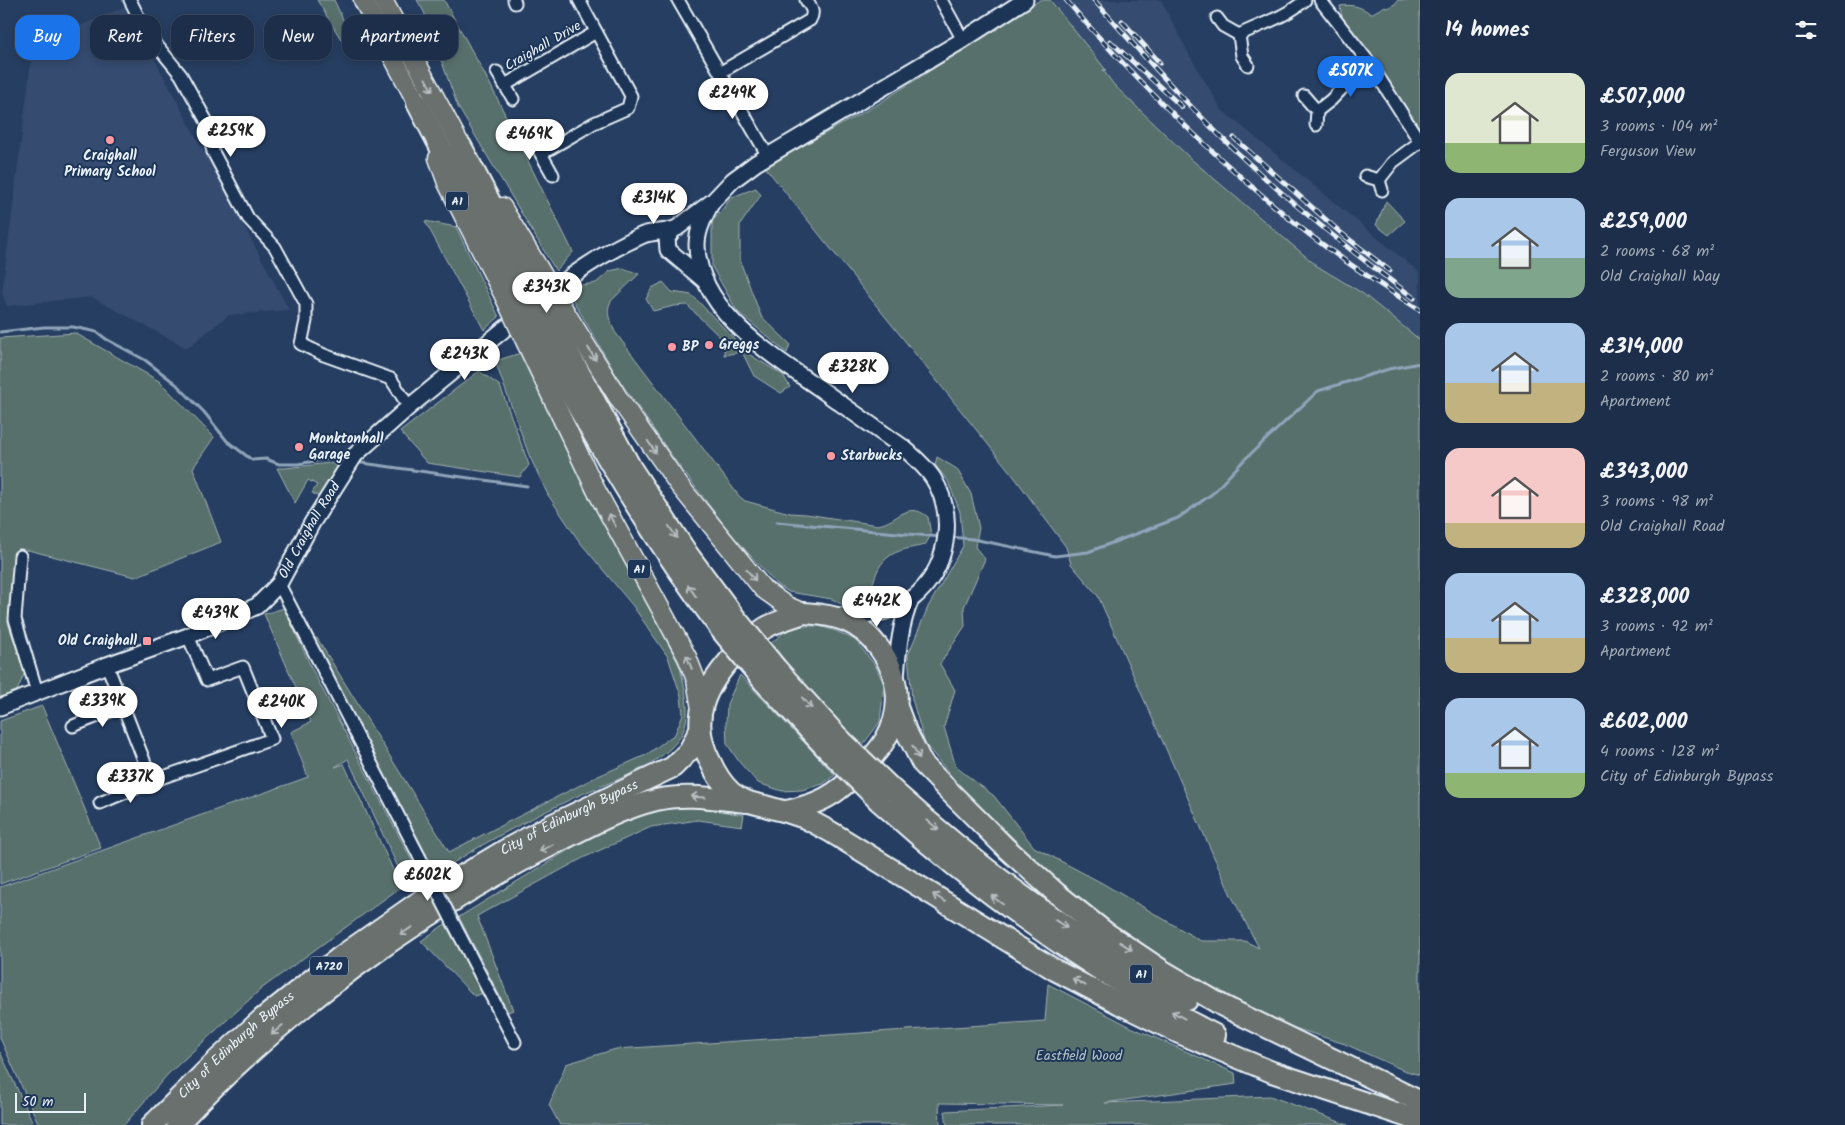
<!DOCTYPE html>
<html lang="en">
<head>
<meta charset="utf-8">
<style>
  body { margin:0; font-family:Kalam,sans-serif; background:#293a53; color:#f1f3f6; height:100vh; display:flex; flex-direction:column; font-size:19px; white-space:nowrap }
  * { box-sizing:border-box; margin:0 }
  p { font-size:16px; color:#a0a8b4 }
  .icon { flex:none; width:28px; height:28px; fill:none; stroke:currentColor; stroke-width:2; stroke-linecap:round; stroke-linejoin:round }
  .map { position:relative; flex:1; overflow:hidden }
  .side { display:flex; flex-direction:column; background:#1c2e49; width:425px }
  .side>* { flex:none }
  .banner { position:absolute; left:15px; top:15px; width:475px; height:45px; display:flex; gap:10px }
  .scale { position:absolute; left:15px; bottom:12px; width:71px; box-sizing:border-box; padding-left:5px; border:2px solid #e8f1f8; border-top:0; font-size:14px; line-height:18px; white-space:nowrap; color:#e8f1f8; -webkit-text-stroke:4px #1d3557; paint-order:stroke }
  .price { position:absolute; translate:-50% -42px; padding:0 11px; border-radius:18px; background:#fff; color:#222; font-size:16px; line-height:32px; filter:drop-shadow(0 1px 2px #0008) }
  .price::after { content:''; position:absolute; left:50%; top:30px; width:15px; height:11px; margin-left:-8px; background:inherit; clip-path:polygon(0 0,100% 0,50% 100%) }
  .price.current { background:#1a73e8; color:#fff }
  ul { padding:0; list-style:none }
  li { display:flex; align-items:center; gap:15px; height:125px; padding:0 25px }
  li span { display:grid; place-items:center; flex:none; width:140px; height:100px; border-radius:15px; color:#555 }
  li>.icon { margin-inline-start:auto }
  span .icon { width:60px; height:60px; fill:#fffc; stroke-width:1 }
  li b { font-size:21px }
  h2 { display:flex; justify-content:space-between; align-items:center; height:60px; padding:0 25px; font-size:21px }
  .tag { padding:0 18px; border-radius:15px; background:#1c2e49; box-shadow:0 2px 8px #0003,0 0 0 1px #3a4a61; font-size:18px; line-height:45px }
  .tag.current { background:#1a73e8; color:#fff }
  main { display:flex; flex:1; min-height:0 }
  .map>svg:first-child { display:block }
</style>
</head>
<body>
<main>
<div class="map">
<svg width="1420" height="1125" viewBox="0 0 1420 1125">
  <rect width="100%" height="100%" fill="#263e61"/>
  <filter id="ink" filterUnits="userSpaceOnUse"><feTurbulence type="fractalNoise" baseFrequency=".02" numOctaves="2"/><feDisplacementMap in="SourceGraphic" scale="10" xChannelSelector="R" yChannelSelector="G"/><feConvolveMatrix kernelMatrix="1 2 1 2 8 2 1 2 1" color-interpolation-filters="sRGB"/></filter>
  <g filter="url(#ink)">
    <g fill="#354c70">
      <path d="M1050,0h111l29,56 32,54 198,163v67l-58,-47 -45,-27 -126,-107 -77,-74z"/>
      <path d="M126,6l163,304 -60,5 -42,33 -96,-51 -84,9 -5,-13 31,-247z"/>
    </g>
    <g fill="#58706c" stroke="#a0b0b2">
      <path d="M317,0h17l14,30 -6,11z"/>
      <path d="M417,0h27l45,82 84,170 -17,19 -98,-164 -34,-95z"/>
      <path d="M1040,0h10l56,70h-3l11,15 77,74 126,107 45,27 58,47v735l-17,-5 -58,-26 -63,-20 -78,-42 -75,-44 -66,-52 -99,-95 -39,-47 -13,-45 -4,-44 20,-48 35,-61 -3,-34 -12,-31 -13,-16 2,-8 20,12 14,25 8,34 -4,19 10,12 -21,48 1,19 -25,38 15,26 -11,37 12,40 38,29 40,51 68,36 99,58h44l14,7 -29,-55 -132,-297 -27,-32 -5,-17 -51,-69 -250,-311 113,-63z"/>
      <path d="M1398,0h22v128l-22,-33 -56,-77 -2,-12c13,-2 22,1 31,8l14,-8 2,2 8,-4z"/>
      <path d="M756,188l5,7 -21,30v36l21,55 29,28 -3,9 -50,-42 -25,-44v-45l20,-25z"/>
      <path d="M1386,201l19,20 -16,14 -13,-10z"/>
      <path d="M425,221l31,6 43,90 -15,13z"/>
      <path d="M623,268l16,6 -28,27c-6,12 -1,19 4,31l124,164 6,5 45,12 16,1 72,11c21,-4 29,-25 50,-8l3,18 -6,10c-12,3 -28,4 -38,13 -20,17 -6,41 -42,48l-13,-7 -43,-7 -12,-7 -28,-31 -24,-28 -51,-67 -56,-81 -48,-83 5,-9 21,-3 14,-12z"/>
      <path d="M663,282l9,10 20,3 58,60 33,20 7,12 -9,6 -27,-17 -12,-24 -18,3 1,-13 -38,-37 -13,1 -21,5 -7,-12 6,-11z"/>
      <path d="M75,333l84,48 55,56 -21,31 28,74 -86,35 -107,-27 -11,1 -9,72 17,49 -8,19 -17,7v-360z"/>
      <path d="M521,353l159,314c5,23 14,52 -2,73 -24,31 -75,43 -109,60 -45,22 -92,46 -133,74l-122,-236h3l132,214 147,-75 50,-22 29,-21 8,-20 -2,-18 -13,-39 -35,-51 -54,-65 -31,-46 -19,-40 -34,-94z"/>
      <path d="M479,371l21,15 29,79 -9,12 -93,-14 -27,-31z"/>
      <path d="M330,463l10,4 -18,31 -10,-5 5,-8 -9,-5 -13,23 -18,-35h8z"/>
      <path d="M284,608l29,63 110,211 -14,9 -61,-132 -13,8 9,-3 57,123 -140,102 -93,85 -44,51h-85l-39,-87v-151l308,-110 -17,-45 20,-10 -47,-108z"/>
      <path d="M800,626h19l17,5 19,9 20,25 9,19 -4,38 -18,24 -59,-63 -32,-40 15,-12z"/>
      <path d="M740,675l95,100 -12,9 -21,6 -20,1 -24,-8 -18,-20 -13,-19 -1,-20 1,-20z"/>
      <path d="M42,706l59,142 -101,36v-163z"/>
      <path d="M691,806l53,9 -2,11 -44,-6 -47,7 -68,31 -106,58 36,94 -5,2 -49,-95 116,-71 72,-35z"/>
      <path d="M445,924l39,69 -10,3 -53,-55z"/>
      <path d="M1048,984l83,43 104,46 1,11 -131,19 165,-7 78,29h-401l-2,-14 118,-6 -124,-2 1,22h-380l-11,-20 17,-41 50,-15 429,-28z"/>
      <path d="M0,1052l34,73h-34z"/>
    </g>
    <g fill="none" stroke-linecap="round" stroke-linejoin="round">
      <g stroke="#90a5bb" stroke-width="3">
        <path d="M0,332l44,-5h29l24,5 9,7 39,21 31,24 28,28 23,29 25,19 14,-1 13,5h19l29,-5 19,2"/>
        <path d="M355,462l172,24"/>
        <path d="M777,522l164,15"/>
        <path d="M949,537l24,2 82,17 33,-4 90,-34 34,-24 32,-34 74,-69 71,-22 31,-6"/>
      </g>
      <defs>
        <g id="street">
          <path d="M130,0l16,32 35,43 26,47 6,30 35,66 27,29 31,57v17l-5,23 23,11 67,24 18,28"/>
          <path d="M514,0l1,3"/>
          <path d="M678,0l90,156"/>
          <path d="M941,0l22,40"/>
          <path d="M1320,0l51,65 49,77 -27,20 -14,18"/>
          <path d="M1217,18l6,8 16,9 3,21 6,9"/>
          <path d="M1239,35c22,-11 47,-18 66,-35"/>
          <path d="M497,72l16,27"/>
          <path d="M721,72l89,-52c5,-8 1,-13 -4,-20"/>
          <path d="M505,85l91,-53"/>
          <path d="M1304,96l13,15 -1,14"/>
          <path d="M1317,111l14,-11 17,-18 23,-17"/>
          <path d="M530,134l23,41"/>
          <path d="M541,154l53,-31 34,-15 3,-12 -52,-96"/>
          <path d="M1365,176l14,4 3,10"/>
          <path d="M20,556l-5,63 22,73"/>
          <path d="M279,584l140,272"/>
          <path d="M107,665l45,116"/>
          <path d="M73,726l50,-20"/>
          <path d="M100,803l52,-22 120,-42 -29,-72 -36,13 -19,-44"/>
          <path d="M460,936l55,106"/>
        </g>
        <g id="secondary">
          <path d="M712,202c-7,13 -15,28 -15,43 1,66 75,110 122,143 28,20 56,40 85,60 10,9 21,18 29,30 24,39 15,92 -21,121 -20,15 -50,17 -74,17"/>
          <path d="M673,230l-6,8 1,12 37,31"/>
          <path d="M544,297c31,-25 62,-46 99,-62 11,-4 24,-2 34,-7l36,-27 20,-21 23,-17 207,-123 62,-40"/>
          <path d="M896,678c2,-28 4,-53 15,-79"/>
          <path id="s1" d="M0,707l107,-42 81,-29 69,-30 22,-22 33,-61 43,-68 54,-48 115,-94"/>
        </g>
        <g id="primary">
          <path d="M363,0l54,103 5,12"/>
          <path d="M383,0l78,146 7,11"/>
          <path d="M438,158l9,25 57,113"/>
          <path d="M502,207l36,60"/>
          <path d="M566,313l53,86 60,86 84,104 24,17 17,7"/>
          <path d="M527,345l69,145 91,167 9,23 5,29"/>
        </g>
        <g id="highway">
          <path d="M417,103l97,184"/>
          <path d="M461,146l67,129"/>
          <path d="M553,324l78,144 58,88 44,59"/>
          <path d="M539,335c54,103 112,202 182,295"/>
          <path d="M804,613c32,2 55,8 75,35 21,27 24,63 6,92 -6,11 -15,19 -24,29 -17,18 -34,32 -59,38 -6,2 -12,4 -18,4 -6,-1 -13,-3 -19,-5 -13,-3 -23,-5 -34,-14 -9,-8 -16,-20 -21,-31 -22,-43 -4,-76 26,-108 9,-9 18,-18 29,-25 12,-7 26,-10 39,-15z"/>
          <path d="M776,668l63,70"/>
          <path d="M764,682l61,65"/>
          <path d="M897,707l9,24 16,32 25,26 60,60 49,44 49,39 55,37 63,37 196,95"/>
          <path d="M896,793c89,80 186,151 291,207"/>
          <path d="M879,801c102,92 213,172 336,234"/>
          <path d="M784,811l21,7 26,14 224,138 65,34 59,29 93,39 148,49"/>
          <path id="s2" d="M152,1125l63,-63 47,-43 78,-62 80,-56 85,-51 48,-26 120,-57 16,-16 10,-20"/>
          <path d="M177,1125c106,-113 236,-209 375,-280 33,-17 67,-36 104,-45 30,-7 60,-1 90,2"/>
        </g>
      </defs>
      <use href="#street" stroke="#e8f1f8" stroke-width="15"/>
      <use href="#secondary" stroke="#e8f1f8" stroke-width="19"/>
      <use href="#primary" stroke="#e8f1f8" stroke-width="21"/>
      <use href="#highway" stroke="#e8f1f8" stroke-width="24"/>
      <use href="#street" stroke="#1d3557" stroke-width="11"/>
      <use href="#secondary" stroke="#1d3557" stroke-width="15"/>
      <use href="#primary" stroke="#6b706d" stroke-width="18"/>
      <use href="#highway" stroke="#6b706d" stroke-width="20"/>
      <defs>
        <g id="rail">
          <path d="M1066,0c65,76 136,145 212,209 44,38 93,70 142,101"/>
          <path d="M1094,0c55,62 110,124 172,179 47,42 97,81 148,119"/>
          <path d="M1122,21l38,42"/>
          <path d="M1110,41l72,66"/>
          <path d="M1234,138l107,95 49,38"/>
        </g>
      </defs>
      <use href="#rail" stroke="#e8f1f8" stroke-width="5"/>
      <use href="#rail" stroke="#1d3557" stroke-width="3" stroke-dasharray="9" stroke-linecap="butt"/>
      <defs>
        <path id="street-bridge" d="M419,856l41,80"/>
        <g id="primary-bridge">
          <path d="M538,267l28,46"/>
          <path d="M504,296l23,49"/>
        </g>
        <g id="highway-bridge">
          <path d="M528,275l25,49"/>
          <path d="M514,287l25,48"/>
          <path d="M733,615l43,53"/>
          <path d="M721,630l43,52"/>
          <path d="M839,738l57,55"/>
          <path d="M825,747l54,54"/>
        </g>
      </defs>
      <use href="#street-bridge" stroke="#e8f1f8" stroke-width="15" stroke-linecap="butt"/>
      <use href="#primary-bridge" stroke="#e8f1f8" stroke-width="21" stroke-linecap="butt"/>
      <use href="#highway-bridge" stroke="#e8f1f8" stroke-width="24" stroke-linecap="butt"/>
      <use href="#street-bridge" stroke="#1d3557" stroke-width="11"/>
      <use href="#primary-bridge" stroke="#6b706d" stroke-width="18"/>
      <use href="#highway-bridge" stroke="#6b706d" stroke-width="20"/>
    </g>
    <defs><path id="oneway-shaft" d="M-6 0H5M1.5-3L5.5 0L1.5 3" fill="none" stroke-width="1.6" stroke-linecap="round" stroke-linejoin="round" transform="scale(1.25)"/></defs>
    <g stroke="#b6bdc0">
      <use href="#oneway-shaft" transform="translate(429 85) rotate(62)"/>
      <use href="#oneway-shaft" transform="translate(592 354) rotate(58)"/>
      <use href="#oneway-shaft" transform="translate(652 447) rotate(55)"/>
      <use href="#oneway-shaft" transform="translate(612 520) rotate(-119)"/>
      <use href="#oneway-shaft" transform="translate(673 532) rotate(56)"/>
      <use href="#oneway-shaft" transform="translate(751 575) rotate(51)"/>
      <use href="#oneway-shaft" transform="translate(692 591) rotate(-126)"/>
      <use href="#oneway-shaft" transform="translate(689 662) rotate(-112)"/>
      <use href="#oneway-shaft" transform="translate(807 703) rotate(48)"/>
      <use href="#oneway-shaft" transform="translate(916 752) rotate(61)"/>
      <use href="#oneway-shaft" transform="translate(698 797) rotate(-177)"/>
      <use href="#oneway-shaft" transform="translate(933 825) rotate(40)"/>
      <use href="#oneway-shaft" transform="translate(546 848) rotate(153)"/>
      <use href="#oneway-shaft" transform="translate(939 898) rotate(-148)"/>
      <use href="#oneway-shaft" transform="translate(997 900) rotate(-143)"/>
      <use href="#oneway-shaft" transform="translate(1061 924) rotate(33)"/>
      <use href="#oneway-shaft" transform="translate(406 931) rotate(146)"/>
      <use href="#oneway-shaft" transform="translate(1126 946) rotate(33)"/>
      <use href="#oneway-shaft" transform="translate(1079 982) rotate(-152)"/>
      <use href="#oneway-shaft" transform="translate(1178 1015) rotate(-151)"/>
      <use href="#oneway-shaft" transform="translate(277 1030) rotate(139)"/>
    </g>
  </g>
  <g fill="#ff9aa2" stroke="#1d3557" stroke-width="2">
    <circle cx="110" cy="140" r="5"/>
    <circle cx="709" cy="345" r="5"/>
    <circle cx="672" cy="347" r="5"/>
    <circle cx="299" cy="447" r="5"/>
    <circle cx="831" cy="456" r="5"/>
    <rect x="142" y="636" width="10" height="10" rx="2.5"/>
  </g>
  <g text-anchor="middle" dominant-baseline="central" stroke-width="4" stroke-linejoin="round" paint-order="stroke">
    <g fill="#1d3557" stroke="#abb9c8" stroke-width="1">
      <rect x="446" y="191.5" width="22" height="19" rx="4"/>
      <rect x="628" y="559.5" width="22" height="19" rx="4"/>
      <rect x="310" y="956.5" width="38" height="19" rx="4"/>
      <rect x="1130" y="964.5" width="22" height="19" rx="4"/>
    </g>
    <g font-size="12" font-weight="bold" fill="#e8f1f8">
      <text x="457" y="201">A1</text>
      <text x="639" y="569">A1</text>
      <text x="329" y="966">A720</text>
      <text x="1141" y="974">A1</text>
    </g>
    <g font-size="14" fill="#e8f1f8" stroke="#1d3557">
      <text transform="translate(543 46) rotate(-30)">Craighall Drive</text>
      <text stroke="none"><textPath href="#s1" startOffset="369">Old Craighall Road</textPath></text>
      <text stroke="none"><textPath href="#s2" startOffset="521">City of Edinburgh Bypass</textPath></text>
      <text stroke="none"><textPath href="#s2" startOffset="116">City of Edinburgh Bypass</textPath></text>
    </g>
    <g font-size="14" font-weight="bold" fill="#e8f1f8" stroke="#1d3557" text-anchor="start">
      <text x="110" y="156" text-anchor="middle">Craighall<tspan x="110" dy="16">Primary School</tspan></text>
      <text x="719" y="345">Greggs</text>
      <text x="682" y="347">BP</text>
      <text x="309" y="439">Monktonhall<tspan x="309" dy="16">Garage</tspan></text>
      <text x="841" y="456">Starbucks</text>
      <text x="137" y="641" text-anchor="end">Old Craighall</text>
    </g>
    <g font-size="14" fill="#b6c4c7" stroke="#1d3557">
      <text x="1079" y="1056">Eastfield Wood</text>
    </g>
  </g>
</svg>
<div class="scale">50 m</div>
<b class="price current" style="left:1351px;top:98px">£507K</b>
<b class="price" style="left:733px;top:120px">£249K</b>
<b class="price" style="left:231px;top:158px">£259K</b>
<b class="price" style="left:530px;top:161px">£469K</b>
<b class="price" style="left:654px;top:225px">£314K</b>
<b class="price" style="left:547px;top:314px">£343K</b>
<b class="price" style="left:465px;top:381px">£243K</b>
<b class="price" style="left:853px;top:394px">£328K</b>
<b class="price" style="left:877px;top:628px">£442K</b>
<b class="price" style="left:216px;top:640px">£439K</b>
<b class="price" style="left:103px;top:728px">£339K</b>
<b class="price" style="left:282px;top:729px">£240K</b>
<b class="price" style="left:131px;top:804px">£337K</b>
<b class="price" style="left:428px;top:902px">£602K</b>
<div class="banner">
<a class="tag current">Buy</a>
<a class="tag">Rent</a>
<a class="tag">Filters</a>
<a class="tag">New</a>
<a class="tag">Apartment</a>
</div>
</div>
<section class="side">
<h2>14 homes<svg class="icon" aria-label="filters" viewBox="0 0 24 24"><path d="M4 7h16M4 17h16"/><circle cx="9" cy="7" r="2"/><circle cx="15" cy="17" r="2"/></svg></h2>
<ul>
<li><span style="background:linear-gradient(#dfe7d0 70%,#8fb573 0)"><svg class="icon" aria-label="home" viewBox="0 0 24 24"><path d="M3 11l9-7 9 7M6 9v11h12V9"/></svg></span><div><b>£507,000</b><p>3 rooms · 104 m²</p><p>Ferguson View</p></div></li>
<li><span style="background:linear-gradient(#a9c7e8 60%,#7fa58c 0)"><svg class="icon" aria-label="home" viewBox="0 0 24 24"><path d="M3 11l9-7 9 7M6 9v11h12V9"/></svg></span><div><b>£259,000</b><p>2 rooms · 68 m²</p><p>Old Craighall Way</p></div></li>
<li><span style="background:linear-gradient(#a9c7e8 60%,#c2b280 0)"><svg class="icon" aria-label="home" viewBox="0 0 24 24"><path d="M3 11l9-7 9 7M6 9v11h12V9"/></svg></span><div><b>£314,000</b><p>2 rooms · 80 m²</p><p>Apartment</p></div></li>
<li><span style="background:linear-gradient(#f6c9c9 75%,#c2b280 0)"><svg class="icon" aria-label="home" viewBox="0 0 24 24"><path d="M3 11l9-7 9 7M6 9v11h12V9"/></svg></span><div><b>£343,000</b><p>3 rooms · 98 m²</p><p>Old Craighall Road</p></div></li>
<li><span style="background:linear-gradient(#a9c7e8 65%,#c2b280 0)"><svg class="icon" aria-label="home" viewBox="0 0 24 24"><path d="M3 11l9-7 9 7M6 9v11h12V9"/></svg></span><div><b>£328,000</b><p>3 rooms · 92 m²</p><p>Apartment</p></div></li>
<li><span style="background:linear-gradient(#a9c7e8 75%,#8fb573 0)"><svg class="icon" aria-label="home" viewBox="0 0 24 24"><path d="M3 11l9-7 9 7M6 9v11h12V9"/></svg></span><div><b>£602,000</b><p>4 rooms · 128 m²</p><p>City of Edinburgh Bypass</p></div></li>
</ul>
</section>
</main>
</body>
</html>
